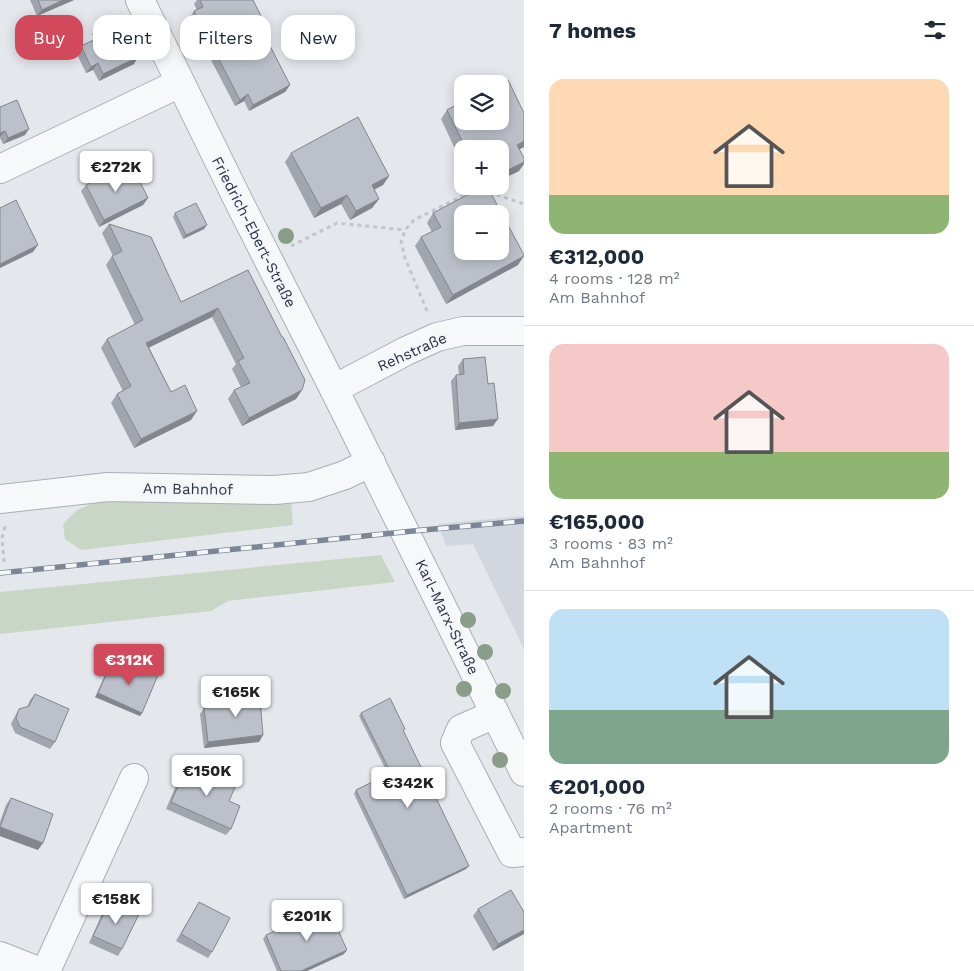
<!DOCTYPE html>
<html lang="en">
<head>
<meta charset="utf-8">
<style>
  body { margin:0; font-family:"Work Sans",sans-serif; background:#f6f6f7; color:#1f2937; height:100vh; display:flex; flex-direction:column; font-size:19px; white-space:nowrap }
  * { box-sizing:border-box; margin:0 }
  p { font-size:16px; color:#747a83 }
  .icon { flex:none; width:28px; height:28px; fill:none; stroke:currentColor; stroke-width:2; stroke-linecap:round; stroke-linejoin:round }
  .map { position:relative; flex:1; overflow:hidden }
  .details { display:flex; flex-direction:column; background:#fff; width:450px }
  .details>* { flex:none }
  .guide { position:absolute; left:15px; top:15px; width:434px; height:45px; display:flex; gap:10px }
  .fabs { position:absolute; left:454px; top:75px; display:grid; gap:10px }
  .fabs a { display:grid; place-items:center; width:55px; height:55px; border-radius:10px; background:#fff; box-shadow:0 2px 12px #0003; font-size:25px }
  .price { position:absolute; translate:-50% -42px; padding:0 11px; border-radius:5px; background:#fff; color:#222; font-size:16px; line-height:32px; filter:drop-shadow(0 1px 2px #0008) }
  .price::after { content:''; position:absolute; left:50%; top:30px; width:15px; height:11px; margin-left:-8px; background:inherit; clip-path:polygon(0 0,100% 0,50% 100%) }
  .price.on { background:#d1495b; color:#fff }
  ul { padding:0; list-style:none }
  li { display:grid; align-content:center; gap:10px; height:265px; padding:0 25px }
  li+li { border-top:1px solid #e0e1e3 }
  li span { display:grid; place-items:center; height:155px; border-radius:15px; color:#555 }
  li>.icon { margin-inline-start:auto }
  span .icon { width:90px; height:90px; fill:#fffc; stroke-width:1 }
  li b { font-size:21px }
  h2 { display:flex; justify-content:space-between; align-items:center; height:60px; padding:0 25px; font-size:21px }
  .tag { padding:0 18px; border-radius:15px; background:#fff; box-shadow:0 2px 12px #0003; font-size:18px; line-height:45px }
  .tag.on { background:#d1495b; color:#fff }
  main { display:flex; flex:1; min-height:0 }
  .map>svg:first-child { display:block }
</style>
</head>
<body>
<main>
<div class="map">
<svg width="524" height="971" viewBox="0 0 524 971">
  <rect width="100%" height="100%" fill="#e4e7ec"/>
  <path fill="#d2d6de" d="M524,516v133l-51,-105 -27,2 -8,-22z"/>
  <g fill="#c9d6c5">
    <path d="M106,498l185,3 2,24 -212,25 -16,-11 -2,-15 14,-14z"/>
    <path d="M381,555l14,27 -167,19 -17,10 -211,23v-42z"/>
  </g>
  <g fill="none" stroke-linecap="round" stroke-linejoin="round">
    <defs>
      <g id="minor">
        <path d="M140,0l99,202 95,187 190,383"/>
        <path d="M0,169l180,-86"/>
        <path d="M334,389l72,-38 31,-14 26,-6h61"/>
        <path d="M0,499l108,-12 166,3 35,-3 36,-12 26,-13"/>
        <path d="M495,714l-34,15 -6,14 57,110 12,-1"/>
        <path d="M0,956l38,15"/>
        <path d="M46,971l88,-193"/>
      </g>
    </defs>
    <use href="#minor" stroke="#a9aeb7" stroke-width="30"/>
    <g stroke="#c2c5cb" stroke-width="3" stroke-dasharray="4 4" stroke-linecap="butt">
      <path d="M489,192l35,12"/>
      <path d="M291,246l46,-23 68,7"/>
      <path d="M427,311l-22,-53 -4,-16 4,-12 9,-10 68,-34"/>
      <path d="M4,562l-2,-24 3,-12"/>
    </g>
    <use href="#minor" stroke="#f7f8fa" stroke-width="28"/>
    <defs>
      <path id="rail" d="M0,573l423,-43 101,-9"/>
    </defs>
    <use href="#rail" stroke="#7d8696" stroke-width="5.5"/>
    <use href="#rail" stroke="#f4f6f9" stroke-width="4" stroke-dasharray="11" stroke-linecap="butt"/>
  </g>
  <g fill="#899d89">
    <circle cx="286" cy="236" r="8"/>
    <circle cx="468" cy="620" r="8"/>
    <circle cx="485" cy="652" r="8"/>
    <circle cx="464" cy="689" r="8"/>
    <circle cx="503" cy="691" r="8"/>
    <circle cx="500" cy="760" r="8"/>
  </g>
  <g fill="#a1a5ae">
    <path d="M30,0h44l-37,16z"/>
    <path d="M197,0h56l9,31 28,54 -5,7 -36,19 -5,-10 -9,5 -46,-88 5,-7 3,-1 -3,-6z"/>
    <path d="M97,27l37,37 -35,17 -6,-11 -7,3 -10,-21 5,-6 14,-7 -3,-5z"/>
    <path d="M0,107l25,28 -22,9 -3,-6z"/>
    <path d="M447,110l73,39 -1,22 -19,9v-31h-38v15l-21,-45z"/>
    <path d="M291,153l98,23 -6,9 -9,5 5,9 -7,9 -22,12 -9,-16 -27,14 -29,-56z"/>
    <path d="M126,176l22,22 -5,7 -44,22 -18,-36 5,-6z"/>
    <path d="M474,186h14l-1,1 31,78 -72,39 -31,-58 6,-9 11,-5 -5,-9 6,-10 43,-22z"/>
    <path d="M175,213l29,16 -21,10 -10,-22z"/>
    <path d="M109,224l72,78 67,-32 54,120 -6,9 -54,27 -14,-27 6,-9 7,-3 -9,-18 4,-5 -24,-47 -63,30 22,45 20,28 -57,28 -23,-45 6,-9 6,-3 -22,-43 6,-9 28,-14 -29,-60 6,-9h1l-11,-23z"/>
    <path d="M463,359l30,67 -38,4 -4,-49 5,-6h3l-1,-9z"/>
    <path d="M111,663l22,9 4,-6 5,47 -2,3 -45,-19 14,-31z"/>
    <path d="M236,690l27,45 -4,7 -55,6 -4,-34 4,-6 28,-3v-8z"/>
    <path d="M35,694l20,48 -5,7 -35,-16 -4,-9 4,-8 4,-7 8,-2 3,-7z"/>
    <path d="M361,713l42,19 63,137 -62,30 -50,-105 2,-4 32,-16 -29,-58z"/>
    <path d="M186,768l43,33 2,28 -5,6 -60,-26 15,-35z"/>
    <path d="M11,798l27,52 -38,-14v-14l6,-17z"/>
    <path d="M110,901l12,48 -4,7 -29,-13 16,-36z"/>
    <path d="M199,902l13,50 -4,6 -32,-17z"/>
    <path d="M478,909l46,3 -31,39 -20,-35z"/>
    <path d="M266,935l78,19 -37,17h-30l-14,-32z"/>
  </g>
  <g fill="#83868d">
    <path d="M63,0h11l-37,16 5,-6z"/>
    <path d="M138,57l-4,7 -35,17 4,-7z"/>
    <path d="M98,63l-5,7 -7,3 5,-6z"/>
    <path d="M290,85l-5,7 -36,19 4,-6z"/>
    <path d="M248,94l-4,7 -9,5 5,-6z"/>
    <path d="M29,129l-4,6 -22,9 5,-6z"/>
    <path d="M5,131l-5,6v-4z"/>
    <path d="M524,141v6l-13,7 6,-9z"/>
    <path d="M524,162v2l-5,7 -19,9v-6z"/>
    <path d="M389,176l-6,9 -18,9 7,-9z"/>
    <path d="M347,195l-6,9 -27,14 7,-10z"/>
    <path d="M148,198l-5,7 -44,22 5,-7z"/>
    <path d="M379,199l-7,9 -22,12 6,-9z"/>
    <path d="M207,225l-3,4 -21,10 3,-4z"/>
    <path d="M38,245l-5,7 -33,16v-4z"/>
    <path d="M524,256l-6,9 -72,39 7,-9z"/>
    <path d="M218,308l-6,9 -72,35 6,-9z"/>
    <path d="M302,390l-6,9 -54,27 7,-8z"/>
    <path d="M197,411l-6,9 -57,28 7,-9z"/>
    <path d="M498,419l-5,7 -38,4 4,-7z"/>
    <path d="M98,693l44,20 -2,3 -45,-19z"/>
    <path d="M263,735l-4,7 -55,6 4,-6z"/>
    <path d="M0,827l43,16 -5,7 -38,-14z"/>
    <path d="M469,866l-3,3 -62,30 3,-4z"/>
    <path d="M524,930v4l-31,17 5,-7z"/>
    <path d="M347,950l-3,4 -37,17h-6z"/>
  </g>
  <g fill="#bbc0ca" stroke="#83868d" fill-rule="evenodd">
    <path d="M38,0h25l-21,10z"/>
    <path d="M200,0h53l13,26 -5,2 29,57 -37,20 -5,-11 -8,6 -46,-89 9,-4z"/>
    <path d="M119,16l19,41 -35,17 -5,-11 -7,4 -10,-21 21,-10 -5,-9z"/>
    <path d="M508,80l16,33v28l-7,4 7,13v4l-24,12v-25h-34l-19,-39 15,-8v19h38v-37z"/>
    <path d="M17,100l12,29 -21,9 -3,-7 -5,2v-26z"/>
    <path d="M358,117l31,59 -17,9 7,14 -23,12 -9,-16 -26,13 -30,-55z"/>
    <path d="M122,167l4,9 9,-4 13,26 -44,22 -18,-35z"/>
    <path d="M484,186h3l37,69v1l-71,39 -32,-58 20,-10 -8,-14zM462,214h38v37h-38z"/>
    <path d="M16,200l22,45 -38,19v-56z"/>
    <path d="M196,203l11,22 -21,10 -11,-22z"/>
    <path d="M109,224l42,13 30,65 67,-32 34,67h1l22,43 -3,10 -53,28 -15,-28 16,-7 -12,-22 6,-3 -26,-50 -72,35 25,49 14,-7 12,26 -56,28 -24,-45 14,-8 -24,-47 36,-19 -31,-64 10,-5z"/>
    <path d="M485,357l3,27 6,-1 4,36 -39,4 -3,-48 8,-1 -1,-15z"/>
    <path d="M111,663l22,9 4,-6 21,9 -16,38 -44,-20z"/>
    <path d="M259,688l4,47 -55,7 -4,-34 33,-4 -1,-14z"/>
    <path d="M35,694l34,15 -14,33 -35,-15 -4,-9 3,-9 10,-3z"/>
    <path d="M390,698l15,31 -2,1 66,136 -62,29 -51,-105 35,-17 -30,-60z"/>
    <path d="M186,768h9l41,17 -7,16 11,5 -9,23 -60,-27z"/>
    <path d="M11,798l42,16 -10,29 -43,-16z"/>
    <path d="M511,890l13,22v18l-26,14 -20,-35z"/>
    <path d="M110,901l29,13 -17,35 -29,-13z"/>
    <path d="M199,902l31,16 -18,34 -31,-18z"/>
    <path d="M328,908l19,42 -46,21h-20l-15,-36z"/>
  </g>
  <g text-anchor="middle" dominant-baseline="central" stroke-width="5" stroke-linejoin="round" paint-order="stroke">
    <g font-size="15" fill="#2b3445" stroke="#f4f6f9">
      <text transform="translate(254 232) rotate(63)">Friedrich-Ebert-Straße</text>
      <text transform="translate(412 352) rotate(-24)">Rehstraße</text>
      <text transform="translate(188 489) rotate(1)">Am Bahnhof</text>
      <text transform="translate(447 617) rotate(64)">Karl-Marx-Straße</text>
    </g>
  </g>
</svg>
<div class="fabs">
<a><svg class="icon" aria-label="layers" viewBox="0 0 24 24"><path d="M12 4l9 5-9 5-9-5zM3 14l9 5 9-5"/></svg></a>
<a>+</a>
<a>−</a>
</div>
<b class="price" style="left:116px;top:193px">€272K</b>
<b class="price on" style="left:129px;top:686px">€312K</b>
<b class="price" style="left:236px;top:718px">€165K</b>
<b class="price" style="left:207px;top:797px">€150K</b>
<b class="price" style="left:408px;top:809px">€342K</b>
<b class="price" style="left:116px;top:925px">€158K</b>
<b class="price" style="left:307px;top:942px">€201K</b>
<div class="guide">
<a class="tag on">Buy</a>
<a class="tag">Rent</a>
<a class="tag">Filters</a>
<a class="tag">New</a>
</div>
</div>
<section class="details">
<h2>7 homes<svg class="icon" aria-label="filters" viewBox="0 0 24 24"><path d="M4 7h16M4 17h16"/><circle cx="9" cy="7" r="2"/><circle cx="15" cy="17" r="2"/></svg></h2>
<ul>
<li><span style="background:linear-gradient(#ffd9b3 75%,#8fb573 0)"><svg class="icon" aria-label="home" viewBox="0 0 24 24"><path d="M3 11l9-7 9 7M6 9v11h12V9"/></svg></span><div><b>€312,000</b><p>4 rooms · 128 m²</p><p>Am Bahnhof</p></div></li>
<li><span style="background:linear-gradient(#f6c9c9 70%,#8fb573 0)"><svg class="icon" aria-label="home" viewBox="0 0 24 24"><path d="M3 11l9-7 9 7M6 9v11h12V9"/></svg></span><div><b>€165,000</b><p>3 rooms · 83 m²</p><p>Am Bahnhof</p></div></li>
<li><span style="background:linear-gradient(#bfe0f5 65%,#7fa58c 0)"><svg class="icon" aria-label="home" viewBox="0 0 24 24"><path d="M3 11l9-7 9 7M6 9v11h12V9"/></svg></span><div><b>€201,000</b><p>2 rooms · 76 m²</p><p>Apartment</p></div></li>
</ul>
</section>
</main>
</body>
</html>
